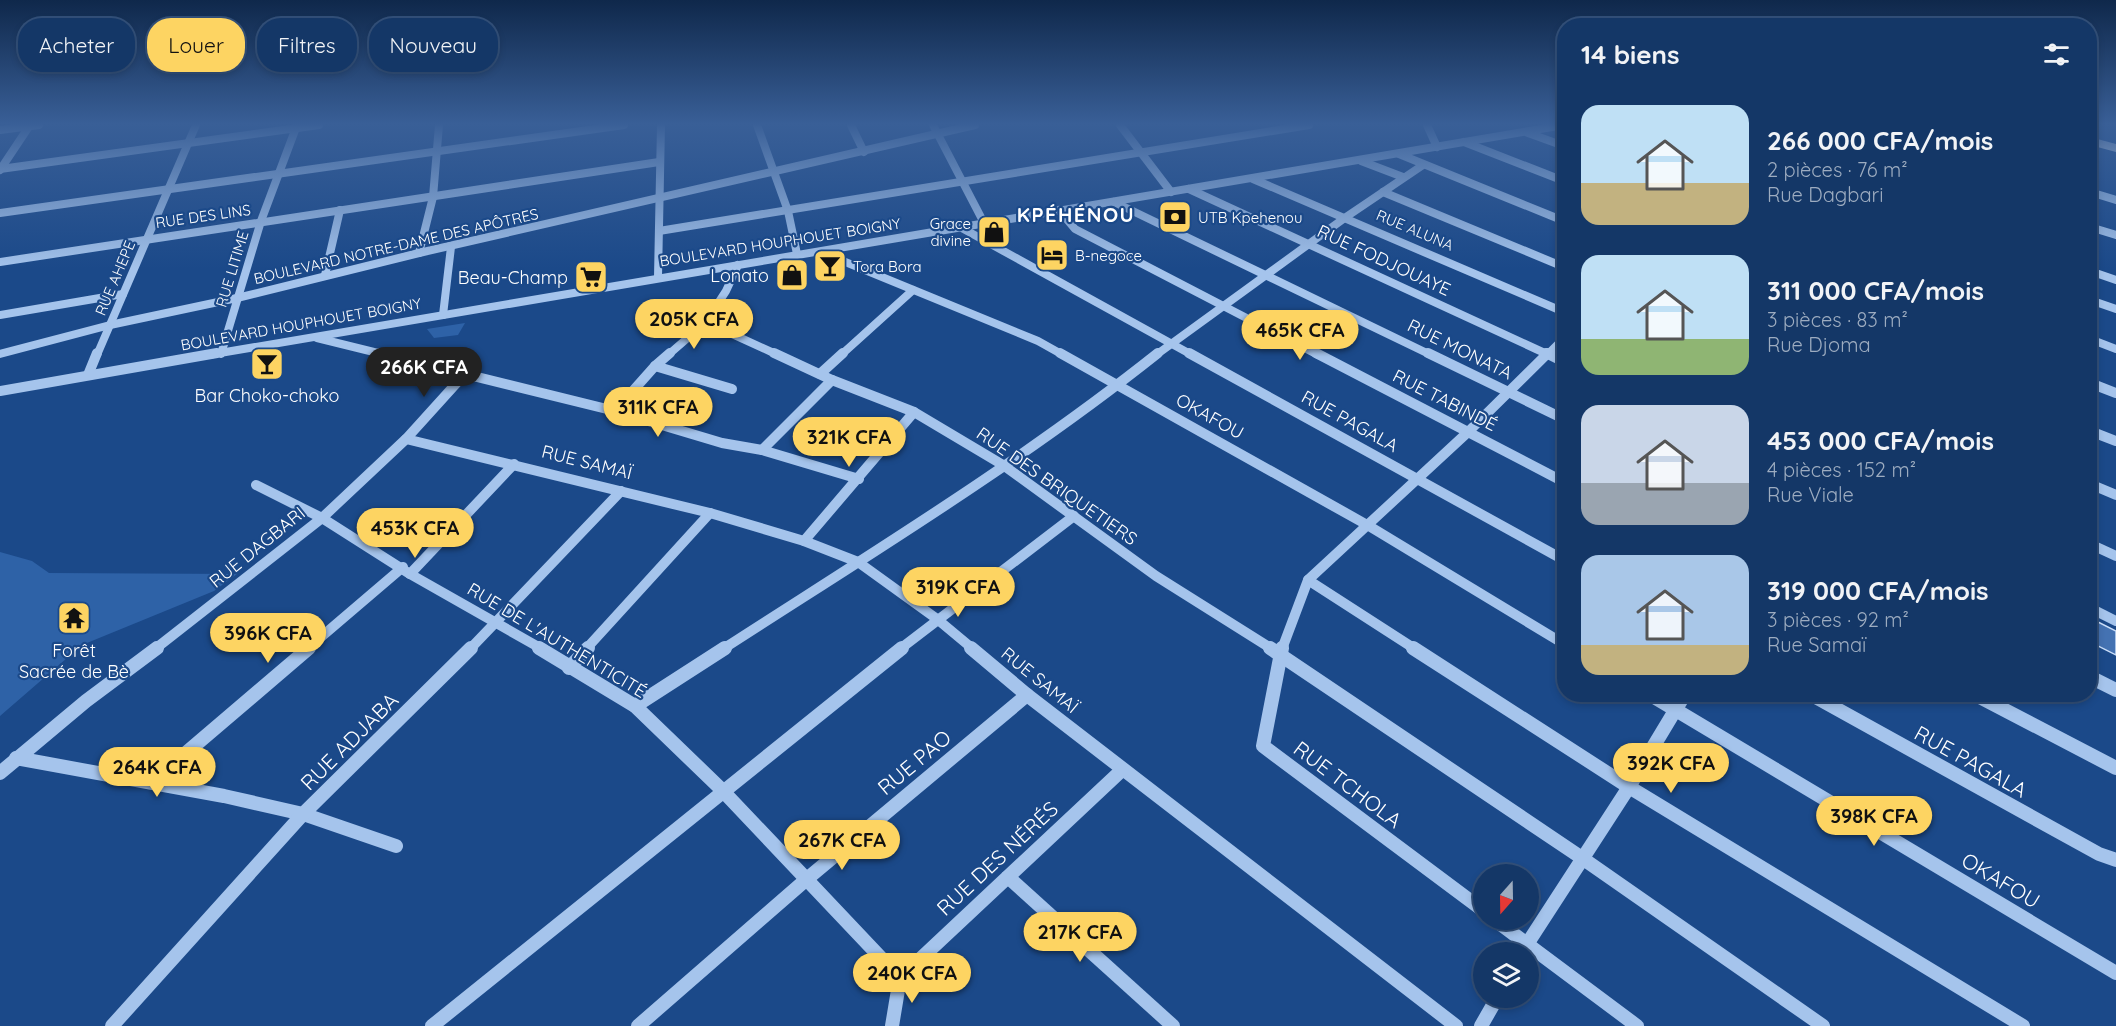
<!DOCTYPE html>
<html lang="fr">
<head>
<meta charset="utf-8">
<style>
  body { margin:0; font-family:Quicksand,sans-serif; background:#1d3f6d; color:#f1f3f6; height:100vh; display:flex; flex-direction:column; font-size:22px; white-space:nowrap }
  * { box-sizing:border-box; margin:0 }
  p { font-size:20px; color:#9dacc0 }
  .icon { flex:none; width:33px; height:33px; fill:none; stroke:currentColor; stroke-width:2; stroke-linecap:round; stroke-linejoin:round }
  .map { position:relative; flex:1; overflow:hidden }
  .drawer { position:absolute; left:1557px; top:18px; width:540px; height:684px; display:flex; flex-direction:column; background:#143767; border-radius:24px; box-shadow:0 3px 9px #0003,0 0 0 2px #33517b }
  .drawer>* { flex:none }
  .banner { position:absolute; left:18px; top:18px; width:570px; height:54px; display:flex; gap:12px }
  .needle { width:39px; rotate:200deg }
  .tools { position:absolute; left:1473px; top:864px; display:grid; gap:12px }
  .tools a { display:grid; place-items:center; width:66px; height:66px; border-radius:50%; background:#143767; box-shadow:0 3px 9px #0003,0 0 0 2px #33517b; font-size:30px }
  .price { position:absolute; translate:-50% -51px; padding:0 14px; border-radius:21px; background:#fdd462; color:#111; font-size:20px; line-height:39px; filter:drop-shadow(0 2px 3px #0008) }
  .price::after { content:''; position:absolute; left:50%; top:36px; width:18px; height:14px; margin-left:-9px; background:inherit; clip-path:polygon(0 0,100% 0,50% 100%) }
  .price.active { background:#222; color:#fff }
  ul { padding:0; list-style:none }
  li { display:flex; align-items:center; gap:18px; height:150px; padding:0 24px }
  li span { display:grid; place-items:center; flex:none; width:168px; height:120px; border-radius:18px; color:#555 }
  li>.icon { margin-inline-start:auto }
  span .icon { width:72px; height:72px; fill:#fffc; stroke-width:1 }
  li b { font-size:26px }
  h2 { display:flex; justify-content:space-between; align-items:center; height:72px; padding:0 24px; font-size:26px }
  .pill { padding:0 21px; border-radius:24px; background:#143767; box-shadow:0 3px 9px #0003,0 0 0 2px #33517b; font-size:21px; line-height:54px }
  .pill.active { background:#fdd462; color:#111 }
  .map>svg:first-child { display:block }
</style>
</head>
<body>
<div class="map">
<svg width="2116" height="1026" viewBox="0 0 2116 1026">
  <rect width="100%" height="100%" fill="#1b4989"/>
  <g fill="#2e62a7">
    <path d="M465,323l-7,12 -24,3 -7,-9z"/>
    <path d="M0,552l32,9 17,12 188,1 -23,17 -132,54 -82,71z"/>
  </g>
  <path fill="#4472b2" stroke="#cadef9" stroke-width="1.5" d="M2098,622l18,9v24l-26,-13z"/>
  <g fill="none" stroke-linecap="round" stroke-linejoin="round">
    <g stroke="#a5c4ec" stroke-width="8">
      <path d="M757,125l31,86 9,43"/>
      <path d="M851,125l13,27"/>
      <path d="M933,125l51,98"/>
      <path d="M1120,125l51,67"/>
      <path d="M1427,125l10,22"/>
      <path d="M0,130l39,-5"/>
      <path d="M1528,133l36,13"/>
      <path d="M1464,142l100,39"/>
      <path d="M1399,154l165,67"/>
      <path d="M1361,161l42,16"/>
      <path d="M0,169l319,-44"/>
      <path d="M0,170l30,-45"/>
      <path d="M1253,179l311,133"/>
      <path d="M1189,189l360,166"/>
      <path d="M1383,192l181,75"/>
      <path d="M2090,192l26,8"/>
      <path d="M1114,202l317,153"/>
      <path d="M1059,210l16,19 243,126"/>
      <path d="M0,213l624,-88"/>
      <path d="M960,227l232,128"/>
      <path d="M2090,227l26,8"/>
      <path d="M659,231l650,-106"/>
      <path d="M821,252l217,89 25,14"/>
      <path d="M419,253l14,-56 6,-72"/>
      <path d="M0,262l659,-100"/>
      <path d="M2090,271l26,9"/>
      <path d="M325,275l15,-65"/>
      <path d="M658,277l3,-152"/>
      <path d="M2090,300l26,9"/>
      <path d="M0,315l123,-21"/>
      <path d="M443,315l8,-68"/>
      <path d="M706,322l72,33"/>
      <path d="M317,338l69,17"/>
      <path d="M2090,339l26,10"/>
      <path d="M0,354l110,-29 127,-27 182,-45 556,-128"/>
      <path d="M221,354l40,-133 36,-96"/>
      <path d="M97,355l99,-230"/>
      <path d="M208,355l1356,-230"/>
      <path d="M668,355l38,-33 20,-31 12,-26"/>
      <path d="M841,355l72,-65"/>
      <path d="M1156,355l190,-138 77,-52"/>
      <path d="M1547,355l17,-17"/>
    </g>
    <g stroke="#a5c4ec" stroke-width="10">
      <path d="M380,353l235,58 107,32 40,7 97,29"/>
      <path d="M774,353l58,27 82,32 89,53 153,111 116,73"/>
      <path d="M1060,353l309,173 195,118"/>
      <path d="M1189,353l375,207"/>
      <path d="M1316,353l248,129"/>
      <path d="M1428,353l136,66"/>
      <path d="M1546,353l18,9"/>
      <path d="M655,366l77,23"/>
      <path d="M820,374l23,-21"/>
      <path d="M88,375l9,-22"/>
      <path d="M2090,383l26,10"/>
      <path d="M0,391l217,-38"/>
      <path d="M615,411l40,-45 15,-13"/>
      <path d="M2090,431l26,10"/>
      <path d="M406,439l304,74 94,28 54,21 79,57 36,30"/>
      <path d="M762,450l70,-70"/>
      <path d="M2090,484l26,11"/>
      <path d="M256,485l66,33 88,56 132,75"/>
      <path d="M804,541l110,-129"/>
      <path d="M2090,544l26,12"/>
      <path d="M410,574l104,-110"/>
      <path d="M1308,580l107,69"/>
      <path d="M2090,608l26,13"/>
      <path d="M155,649l167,-131 84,-79 57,-63"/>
      <path d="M307,649l96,-82"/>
      <path d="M470,649l151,-158"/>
      <path d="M586,649l124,-136"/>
      <path d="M723,649c147,-95 298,-187 435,-296"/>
      <path d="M900,649l174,-133"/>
      <path d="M1282,649l26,-69 160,-148 80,-79"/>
    </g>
    <g stroke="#a5c4ec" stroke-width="14">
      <path d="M539,648l96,58 86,83 179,189"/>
      <path d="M971,648l56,47 429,331"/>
      <path d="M1270,648l312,210 241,168"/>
      <path d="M1282,648l-19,98 221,165"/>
      <path d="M1413,648l216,139 394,239"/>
      <path d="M569,668l19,-20"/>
      <path d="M2090,677l26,13"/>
      <path d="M1649,694l467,279"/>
      <path d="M1810,694l289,160 17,6"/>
      <path d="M1974,694l142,74"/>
      <path d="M635,706l90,-58"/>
      <path d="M16,758l208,38 79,18 93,32"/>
      <path d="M0,773l86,-72 71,-53"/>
      <path d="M152,782l157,-134"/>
      <path d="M1008,877l165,149"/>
      <path d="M1495,920l142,106"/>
      <path d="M1522,952l107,-165 56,-93"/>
      <path d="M900,978l222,-208"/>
      <path d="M112,1026l191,-212 168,-166"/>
      <path d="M432,1026l470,-378"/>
      <path d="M638,1026l170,-148 219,-183"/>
      <path d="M892,1026l8,-48"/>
      <path d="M1481,1026l16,-28"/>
    </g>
    <path fill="#fff" fill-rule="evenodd" d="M2090,137l26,7v8l-26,-7z"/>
  </g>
  <linearGradient id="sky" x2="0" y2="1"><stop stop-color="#0f284b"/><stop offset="0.46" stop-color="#395f97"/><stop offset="1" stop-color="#395f97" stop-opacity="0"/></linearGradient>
  <rect width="2116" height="269" fill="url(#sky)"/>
  <defs>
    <symbol id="bank-square" viewBox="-11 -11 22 22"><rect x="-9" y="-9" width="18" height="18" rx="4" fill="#fdd462" stroke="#1b4989"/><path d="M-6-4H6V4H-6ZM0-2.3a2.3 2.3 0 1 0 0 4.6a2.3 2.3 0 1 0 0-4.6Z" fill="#111"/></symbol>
    <symbol id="shop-square" viewBox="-11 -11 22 22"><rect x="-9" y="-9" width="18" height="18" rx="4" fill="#fdd462" stroke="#1b4989"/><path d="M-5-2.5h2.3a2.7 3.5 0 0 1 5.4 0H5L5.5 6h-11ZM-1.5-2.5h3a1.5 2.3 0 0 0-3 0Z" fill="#111"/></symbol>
    <symbol id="hotel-square" viewBox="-11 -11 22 22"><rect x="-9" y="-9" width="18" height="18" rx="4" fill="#fdd462" stroke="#1b4989"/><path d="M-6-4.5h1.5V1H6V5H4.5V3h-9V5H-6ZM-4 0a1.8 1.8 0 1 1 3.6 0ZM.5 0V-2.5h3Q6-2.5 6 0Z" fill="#111"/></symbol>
    <symbol id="bar-square" viewBox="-11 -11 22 22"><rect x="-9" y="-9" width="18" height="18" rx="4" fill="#fdd462" stroke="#1b4989"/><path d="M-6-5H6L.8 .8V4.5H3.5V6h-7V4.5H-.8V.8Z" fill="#111"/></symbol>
    <symbol id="supermarket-square" viewBox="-11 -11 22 22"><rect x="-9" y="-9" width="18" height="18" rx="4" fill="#fdd462" stroke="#1b4989"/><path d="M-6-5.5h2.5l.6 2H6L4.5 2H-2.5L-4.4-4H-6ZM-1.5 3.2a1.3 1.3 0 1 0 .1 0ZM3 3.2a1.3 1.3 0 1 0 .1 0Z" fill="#111"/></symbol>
    <symbol id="temple-square" viewBox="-11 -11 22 22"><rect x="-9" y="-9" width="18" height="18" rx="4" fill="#fdd462" stroke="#1b4989"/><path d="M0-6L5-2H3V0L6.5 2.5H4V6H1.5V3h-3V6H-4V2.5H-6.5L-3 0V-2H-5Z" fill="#111"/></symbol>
  </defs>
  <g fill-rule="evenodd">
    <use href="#bank-square" x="1156" y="198" width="38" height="38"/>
    <use href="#shop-square" x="975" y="213" width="38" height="38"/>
    <use href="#hotel-square" x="1033" y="236" width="38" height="38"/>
    <use href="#bar-square" x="811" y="247" width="38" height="38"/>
    <use href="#shop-square" x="773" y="256" width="38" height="38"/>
    <use href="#supermarket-square" x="572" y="258" width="38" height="38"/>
    <use href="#bar-square" x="248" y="345" width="38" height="38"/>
    <use href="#temple-square" x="55" y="599" width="38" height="38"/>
  </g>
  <g text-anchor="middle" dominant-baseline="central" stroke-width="4.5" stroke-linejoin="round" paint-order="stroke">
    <g font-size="15" fill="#fff" stroke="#1b4989">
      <text transform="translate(203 216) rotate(-8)">RUE DES LINS</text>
      <text transform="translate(1415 230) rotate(23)">RUE ALUNA</text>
      <text transform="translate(780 242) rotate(-9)">BOULEVARD HOUPHOUET BOIGNY</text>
      <text transform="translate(396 246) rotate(-13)">BOULEVARD NOTRE-DAME DES APÔTRES</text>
      <text transform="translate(232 269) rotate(-73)">RUE LITIME</text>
      <text transform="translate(115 278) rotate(-67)">RUE AHEPE</text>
      <text transform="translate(301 324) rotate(-10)">BOULEVARD HOUPHOUET BOIGNY</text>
    </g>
    <g font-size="15" fill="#fff" stroke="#1b4989" text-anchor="start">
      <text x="1198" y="217">UTB Kpehenou</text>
      <text x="971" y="223" text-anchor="end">Grace<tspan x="971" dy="17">divine</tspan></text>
      <text x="1075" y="255">B-negoce</text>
      <text x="853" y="266">Tora Bora</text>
    </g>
    <g font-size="18" fill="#fff" stroke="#1b4989">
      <text transform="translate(1384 260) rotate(25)">RUE FODJOUAYE</text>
      <text transform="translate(1460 349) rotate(26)">RUE MONATA</text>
      <text transform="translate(1445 400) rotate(27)">RUE TABINDÉ</text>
      <text transform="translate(1210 416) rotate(29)">OKAFOU</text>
      <text transform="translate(1350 421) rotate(29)">RUE PAGALA</text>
      <text transform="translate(587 462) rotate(14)">RUE SAMAÏ</text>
      <text transform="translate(1057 486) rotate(35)">RUE DES BRIQUETIERS</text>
      <text transform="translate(257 547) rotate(-39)">RUE DAGBARI</text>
      <text transform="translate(557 640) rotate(31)">RUE DE L'AUTHENTICITÉ</text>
      <text transform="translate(1040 680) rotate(39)">RUE SAMAÏ</text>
    </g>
    <g font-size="18" fill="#fff" stroke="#1b4989" text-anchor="end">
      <text x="769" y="275">Lonato</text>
      <text x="568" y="277">Beau-Champ</text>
      <text x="267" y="395" text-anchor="middle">Bar Choko-choko</text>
      <text x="74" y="650" text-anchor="middle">Forêt<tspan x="74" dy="21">Sacrée de Bè</tspan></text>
    </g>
    <g font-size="20" font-weight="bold" letter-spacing="1.5" fill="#fff" stroke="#1b4989">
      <text x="1076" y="214">KPÉHÉNOU</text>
    </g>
    <g font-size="21" fill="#fff" stroke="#1b4989">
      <text transform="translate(349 741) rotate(-45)">RUE ADJABA</text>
      <text transform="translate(1971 761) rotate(29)">RUE PAGALA</text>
      <text transform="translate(914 762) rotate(-40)">RUE PAO</text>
      <text transform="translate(1348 784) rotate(37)">RUE TCHOLA</text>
      <text transform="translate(997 858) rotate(-43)">RUE DES NÉRÉS</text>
      <text transform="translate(2001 880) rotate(31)">OKAFOU</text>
    </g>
  </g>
</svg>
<div class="tools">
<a><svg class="needle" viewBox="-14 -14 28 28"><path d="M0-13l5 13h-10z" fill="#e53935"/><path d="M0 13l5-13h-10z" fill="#9dacc0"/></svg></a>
<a><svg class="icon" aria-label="layers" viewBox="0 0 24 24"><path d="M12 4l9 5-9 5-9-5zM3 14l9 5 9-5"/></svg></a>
</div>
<b class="price" style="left:694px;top:350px">205K CFA</b>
<b class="price" style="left:1300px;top:361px">465K CFA</b>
<b class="price active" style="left:424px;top:398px">266K CFA</b>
<b class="price" style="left:658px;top:438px">311K CFA</b>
<b class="price" style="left:849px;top:468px">321K CFA</b>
<b class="price" style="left:415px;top:559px">453K CFA</b>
<b class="price" style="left:958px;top:618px">319K CFA</b>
<b class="price" style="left:268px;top:664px">396K CFA</b>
<b class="price" style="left:1671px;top:794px">392K CFA</b>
<b class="price" style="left:157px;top:798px">264K CFA</b>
<b class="price" style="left:1874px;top:847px">398K CFA</b>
<b class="price" style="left:842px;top:871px">267K CFA</b>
<b class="price" style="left:1080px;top:963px">217K CFA</b>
<b class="price" style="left:912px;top:1004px">240K CFA</b>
<div class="banner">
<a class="pill">Acheter</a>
<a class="pill active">Louer</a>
<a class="pill">Filtres</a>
<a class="pill">Nouveau</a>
</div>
<section class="drawer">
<h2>14 biens<svg class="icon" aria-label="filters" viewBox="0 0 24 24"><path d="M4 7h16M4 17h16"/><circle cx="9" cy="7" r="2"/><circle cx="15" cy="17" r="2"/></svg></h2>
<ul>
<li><span style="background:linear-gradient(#bfe0f5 65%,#c2b280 0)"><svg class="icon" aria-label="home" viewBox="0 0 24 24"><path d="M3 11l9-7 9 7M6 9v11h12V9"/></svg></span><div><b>266 000 CFA/mois</b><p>2 pièces · 76 m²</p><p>Rue Dagbari</p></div></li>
<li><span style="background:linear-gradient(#bfe0f5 70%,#8fb573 0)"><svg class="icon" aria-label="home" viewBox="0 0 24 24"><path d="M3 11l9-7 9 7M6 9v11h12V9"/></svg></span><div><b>311 000 CFA/mois</b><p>3 pièces · 83 m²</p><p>Rue Djoma</p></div></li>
<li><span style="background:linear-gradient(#c9d6e8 65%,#9aa5b1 0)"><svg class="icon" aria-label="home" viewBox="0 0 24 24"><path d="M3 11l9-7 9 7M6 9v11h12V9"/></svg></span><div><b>453 000 CFA/mois</b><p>4 pièces · 152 m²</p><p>Rue Viale</p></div></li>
<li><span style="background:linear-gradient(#a9c7e8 75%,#c2b280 0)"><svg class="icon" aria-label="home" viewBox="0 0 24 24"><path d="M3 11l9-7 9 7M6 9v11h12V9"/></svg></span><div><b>319 000 CFA/mois</b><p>3 pièces · 92 m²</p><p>Rue Samaï</p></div></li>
</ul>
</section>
</div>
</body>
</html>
